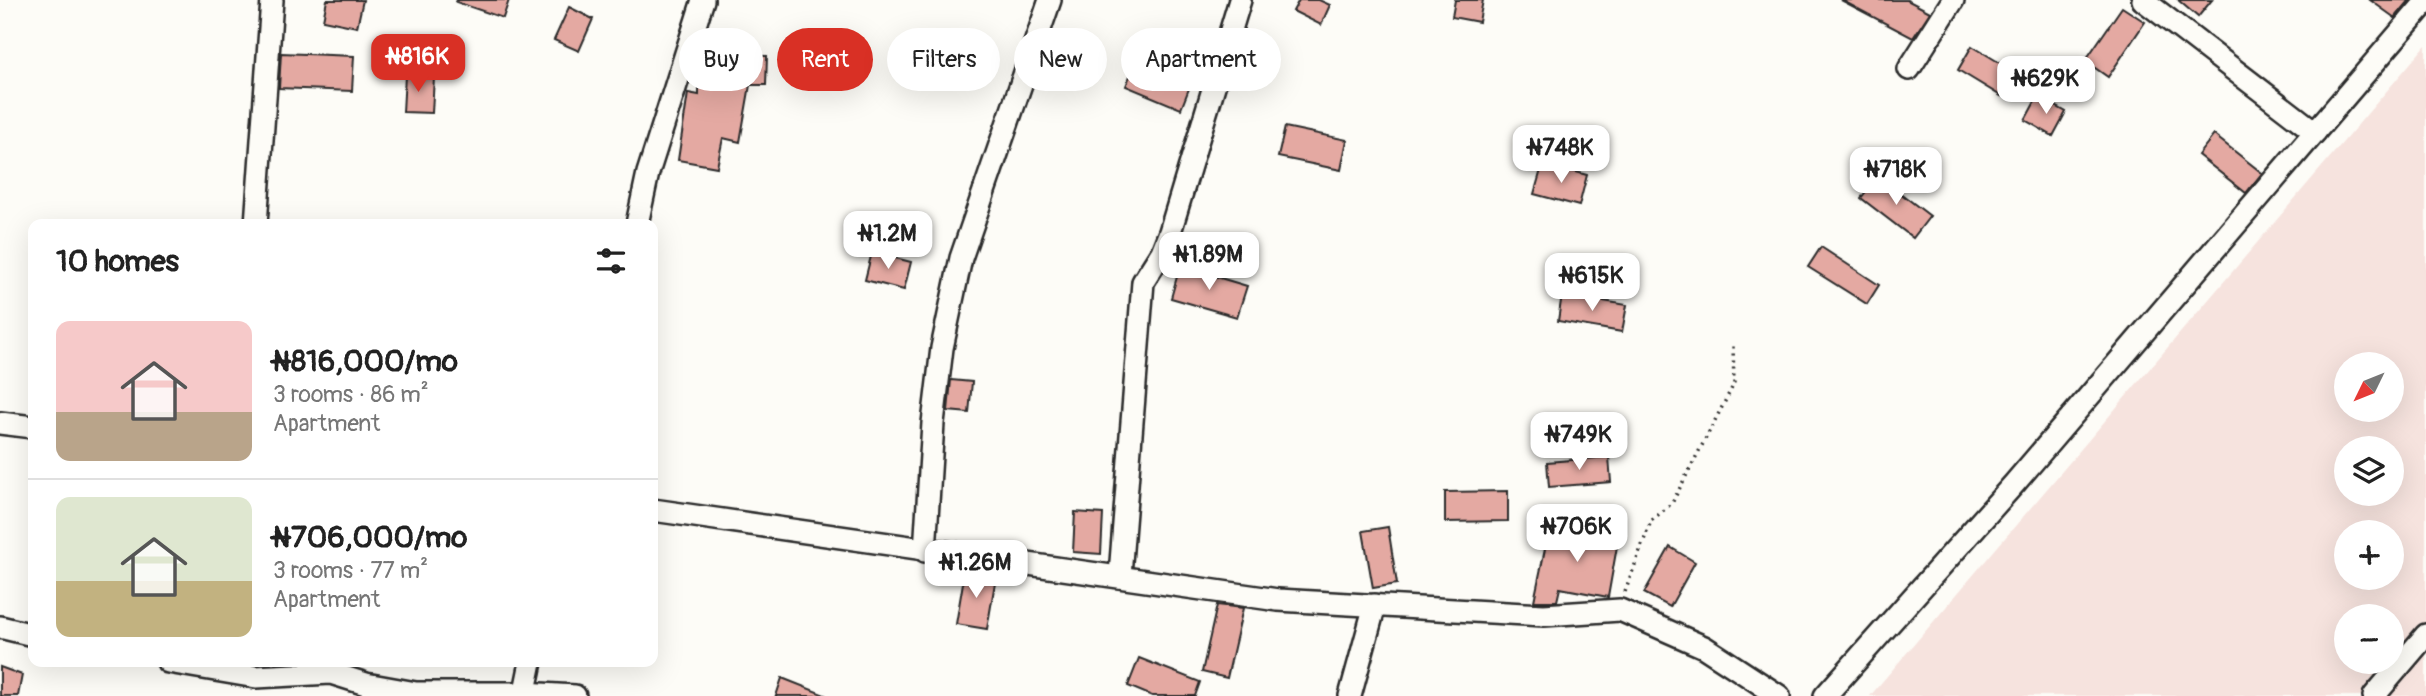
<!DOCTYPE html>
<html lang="en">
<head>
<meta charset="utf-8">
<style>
  body { margin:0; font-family:Pangolin,sans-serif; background:#f2f2f2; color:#222; height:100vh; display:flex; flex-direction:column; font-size:26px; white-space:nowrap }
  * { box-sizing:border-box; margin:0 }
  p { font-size:23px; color:#767676 }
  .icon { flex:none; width:38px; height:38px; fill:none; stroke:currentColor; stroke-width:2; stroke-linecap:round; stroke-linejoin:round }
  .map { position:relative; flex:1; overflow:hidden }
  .side { position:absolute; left:28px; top:219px; width:630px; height:448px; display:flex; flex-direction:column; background:#fff; border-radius:14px; box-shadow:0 7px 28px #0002 }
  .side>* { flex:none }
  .hud { position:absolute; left:679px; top:28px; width:665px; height:63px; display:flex; gap:14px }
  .needle { width:46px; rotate:227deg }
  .tools { position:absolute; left:2334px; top:352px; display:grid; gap:14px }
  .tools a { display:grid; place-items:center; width:70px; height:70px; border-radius:50%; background:#fff; box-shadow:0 7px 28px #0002; font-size:35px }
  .price { position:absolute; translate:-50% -60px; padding:0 16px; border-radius:14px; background:#fff; color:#222; font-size:23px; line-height:46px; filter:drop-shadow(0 2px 4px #0008) }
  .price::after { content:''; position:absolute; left:50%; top:42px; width:21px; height:16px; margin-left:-10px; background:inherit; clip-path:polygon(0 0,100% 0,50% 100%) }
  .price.on { background:#d93025; color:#fff }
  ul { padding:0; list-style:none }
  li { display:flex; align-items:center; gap:21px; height:175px; padding:0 28px }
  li+li { border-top:2px solid #e0e0e0 }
  li span { display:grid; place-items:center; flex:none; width:196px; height:140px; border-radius:14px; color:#555 }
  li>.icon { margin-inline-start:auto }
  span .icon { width:84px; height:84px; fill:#fffc; stroke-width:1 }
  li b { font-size:30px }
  h2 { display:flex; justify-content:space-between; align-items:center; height:84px; padding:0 28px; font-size:30px }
  .tag { padding:0 24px; border-radius:32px; background:#fff; box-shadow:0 7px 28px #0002; font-size:24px; line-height:63px }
  .tag.on { background:#d93025; color:#fff }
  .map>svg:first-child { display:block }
</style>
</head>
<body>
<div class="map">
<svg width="2426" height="696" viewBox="0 0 2426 696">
  <rect width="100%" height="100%" fill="#fdfcf7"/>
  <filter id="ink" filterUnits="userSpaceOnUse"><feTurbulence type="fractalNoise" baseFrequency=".0143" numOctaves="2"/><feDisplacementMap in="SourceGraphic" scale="14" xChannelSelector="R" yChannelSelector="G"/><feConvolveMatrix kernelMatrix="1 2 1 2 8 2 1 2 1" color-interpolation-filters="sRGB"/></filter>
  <g filter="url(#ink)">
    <path fill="#f6e3de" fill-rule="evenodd" d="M2426,45v651h-556zM2347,364h45v46h-45zM2347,448h45v46h-45zM2347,532h45v46h-45zM2347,616h45v46h-45z"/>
    <g fill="#e4a9a2" stroke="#2b2b2b" stroke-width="2">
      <path d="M327,0h36l-6,27 -34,-7z"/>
      <path d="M457,0h52l-6,18 -47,-16z"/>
      <path d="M1299,0h20l11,5 -9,20 -28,-14z"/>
      <path d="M1455,0h28l-4,22 -27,-5z"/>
      <path d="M1841,0h66l23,12 -17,26z"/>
      <path d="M2178,0h34l-14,17z"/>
      <path d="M2370,0h40l-15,18z"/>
      <path d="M569,7l24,12 -14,32 -25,-11z"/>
      <path d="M2122,7l23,15 -37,55 -23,-16z"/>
      <path d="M1972,46l43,26 -14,24 -43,-26z"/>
      <path d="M281,53l73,3 -2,35 -73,-3z"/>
      <path d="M699,55l68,1 -1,29h-16l-10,57 -17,-4 -6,29 -39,-7 10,-67 11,2z"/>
      <path d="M1135,63l55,23 -9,23 -55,-23z"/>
      <path d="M405,75l29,2 -2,36 -29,-1z"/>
      <path d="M2038,96l28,16 -13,24 -28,-16z"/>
      <path d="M1285,127l62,13 -6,30 -63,-13z"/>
      <path d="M2214,135l48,38 -16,20 -48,-38z"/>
      <path d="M1543,163l44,12 -8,31 -45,-12z"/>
      <path d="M1878,176l52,40 -17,22 -52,-40z"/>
      <path d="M1821,247l58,38 -12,19 -59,-37z"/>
      <path d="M872,252l39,10 -7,28 -39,-10z"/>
      <path d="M1180,266l67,20 -10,31 -66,-19z"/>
      <path d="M1562,294l65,11 -5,27 -64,-11z"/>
      <path d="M951,380l21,2 -3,31 -21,-2z"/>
      <path d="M1609,457l2,25 -62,5 -2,-25z"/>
      <path d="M1508,491v30l-63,1v-30z"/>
      <path d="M1075,512l28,2 -2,40 -28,-2z"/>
      <path d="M1388,527l9,57 -24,4 -10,-57z"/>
      <path d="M1587,529l32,6 -11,62 -48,-9 -3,13h-23l15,-71 37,7z"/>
      <path d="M1670,547l25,15 -25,45 -26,-14z"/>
      <path d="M965,571l31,6 -9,52 -31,-5z"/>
      <path d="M1217,605l26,3 -16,70 -25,-6z"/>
      <path d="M1139,658l61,24 -5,14h-43l-24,-10z"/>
      <path d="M0,667l22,8 -4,21h-18z"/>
      <path d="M782,678l43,17 -1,1h-48z"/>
    </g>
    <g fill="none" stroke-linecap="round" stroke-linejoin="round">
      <defs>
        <g id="minor">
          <path d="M2143,0l172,132"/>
          <path d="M1909,69l44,-69"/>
          <path d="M256,224l16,-224"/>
          <path d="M637,224l11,-51 55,-173"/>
          <path d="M0,423l33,4"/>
          <path d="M653,510l625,90 266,15 76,-5 84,37 75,49"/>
          <path d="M925,551l8,-128 9,-75 19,-90 89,-258"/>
          <path d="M1120,575l23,-293 19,-30 8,-20 70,-232"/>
          <path d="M0,627l33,8"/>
          <path d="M168,662l88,15 75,-4 35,11 50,9h108l51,3"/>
          <path d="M524,696l7,-34"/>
          <path d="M1350,696l25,-91"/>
          <path d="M1825,696l189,-212 412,-482"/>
          <path d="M2374,696l52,-61"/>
        </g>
      </defs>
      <use href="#minor" stroke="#2b2b2b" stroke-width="26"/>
      <path stroke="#2b2b2b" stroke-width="3.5" stroke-dasharray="2 5" stroke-linecap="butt" d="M1625,592l26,-71 21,-18 62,-119 -1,-38"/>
      <use href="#minor" stroke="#fdfcf7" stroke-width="21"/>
    </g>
  </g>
</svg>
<div class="tools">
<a><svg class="needle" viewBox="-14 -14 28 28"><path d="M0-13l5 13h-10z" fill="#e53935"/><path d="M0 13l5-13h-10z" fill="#767676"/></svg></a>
<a><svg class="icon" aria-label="layers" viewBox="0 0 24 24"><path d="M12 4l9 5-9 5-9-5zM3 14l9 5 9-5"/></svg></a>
<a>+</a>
<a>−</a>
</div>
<b class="price on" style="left:418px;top:94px">₦816K</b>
<b class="price" style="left:2046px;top:116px">₦629K</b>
<b class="price" style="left:1561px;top:185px">₦748K</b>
<b class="price" style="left:1896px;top:207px">₦718K</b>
<b class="price" style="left:888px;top:271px">₦1.2M</b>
<b class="price" style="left:1209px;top:292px">₦1.89M</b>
<b class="price" style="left:1592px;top:313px">₦615K</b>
<b class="price" style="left:1579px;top:472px">₦749K</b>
<b class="price" style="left:1577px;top:564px">₦706K</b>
<b class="price" style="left:976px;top:600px">₦1.26M</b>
<div class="hud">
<a class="tag">Buy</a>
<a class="tag on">Rent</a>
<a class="tag">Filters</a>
<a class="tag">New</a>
<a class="tag">Apartment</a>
</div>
<section class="side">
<h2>10 homes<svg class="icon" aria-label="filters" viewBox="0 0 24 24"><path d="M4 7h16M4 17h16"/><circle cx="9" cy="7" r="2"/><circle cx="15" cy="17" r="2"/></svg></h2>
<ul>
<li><span style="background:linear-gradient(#f6c9c9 65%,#b9a48a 0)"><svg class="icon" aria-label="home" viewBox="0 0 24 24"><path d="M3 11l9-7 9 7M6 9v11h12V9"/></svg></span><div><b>₦816,000/mo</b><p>3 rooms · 86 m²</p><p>Apartment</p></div></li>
<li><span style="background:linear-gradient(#dfe7d0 60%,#c2b280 0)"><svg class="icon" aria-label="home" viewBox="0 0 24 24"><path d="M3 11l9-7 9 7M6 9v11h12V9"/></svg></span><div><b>₦706,000/mo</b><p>3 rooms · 77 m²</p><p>Apartment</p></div></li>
</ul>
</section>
</div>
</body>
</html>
